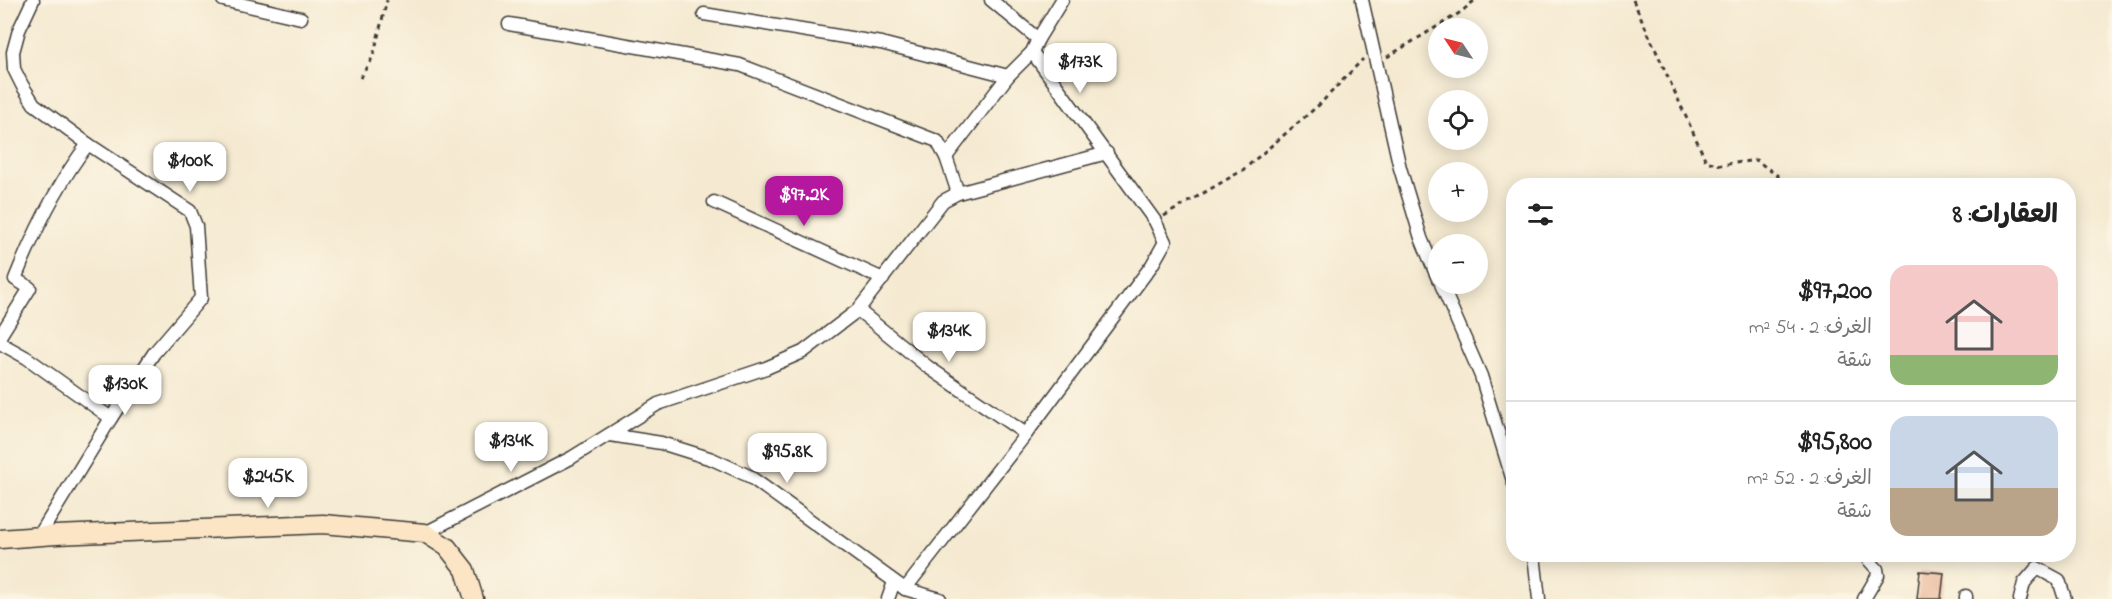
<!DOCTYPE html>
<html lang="ar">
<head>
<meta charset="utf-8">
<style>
  body { margin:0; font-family:"Indie Flower","Playpen Sans Arabic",sans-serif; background:#f6f6f6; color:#222; direction:rtl; height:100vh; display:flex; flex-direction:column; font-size:22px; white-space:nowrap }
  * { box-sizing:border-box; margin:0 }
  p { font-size:20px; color:#767676 }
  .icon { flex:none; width:33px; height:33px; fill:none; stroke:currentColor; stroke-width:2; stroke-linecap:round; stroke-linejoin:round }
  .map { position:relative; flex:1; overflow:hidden; direction:ltr }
  .panel { position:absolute; left:1506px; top:178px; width:570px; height:384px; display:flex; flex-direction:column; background:#fff; border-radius:24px; box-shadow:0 3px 15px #0003; direction:rtl }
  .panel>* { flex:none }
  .needle { width:39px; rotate:305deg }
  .fabs { position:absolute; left:1428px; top:18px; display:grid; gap:12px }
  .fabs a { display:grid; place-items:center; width:60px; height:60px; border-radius:50%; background:#fff; box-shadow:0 3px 15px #0003; font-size:30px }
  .price { position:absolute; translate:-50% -51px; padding:0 14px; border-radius:12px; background:#fff; color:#222; font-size:20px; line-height:39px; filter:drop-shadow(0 2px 3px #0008) }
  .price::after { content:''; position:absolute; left:50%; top:36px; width:18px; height:14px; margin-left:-9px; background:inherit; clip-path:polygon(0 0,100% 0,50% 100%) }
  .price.current { background:#b5179e; color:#fff }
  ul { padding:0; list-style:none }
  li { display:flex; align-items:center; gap:18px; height:150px; padding:0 18px }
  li+li { border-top:2px solid #e0e0e0 }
  li span { display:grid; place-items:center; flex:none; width:168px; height:120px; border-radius:18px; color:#555 }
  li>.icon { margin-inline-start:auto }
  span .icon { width:72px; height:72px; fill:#fffc; stroke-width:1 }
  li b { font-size:26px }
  h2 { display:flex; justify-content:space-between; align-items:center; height:72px; padding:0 18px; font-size:26px }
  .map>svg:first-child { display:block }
</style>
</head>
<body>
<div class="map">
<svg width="2112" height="599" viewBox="0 0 2112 599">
  <rect width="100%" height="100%" fill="#fcf5e5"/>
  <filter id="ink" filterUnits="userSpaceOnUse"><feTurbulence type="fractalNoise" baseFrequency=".0167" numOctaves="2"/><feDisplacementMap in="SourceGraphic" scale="12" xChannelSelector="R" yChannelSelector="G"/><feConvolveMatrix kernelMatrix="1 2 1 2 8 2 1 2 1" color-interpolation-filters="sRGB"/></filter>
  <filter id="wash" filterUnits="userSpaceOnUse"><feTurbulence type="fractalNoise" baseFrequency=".008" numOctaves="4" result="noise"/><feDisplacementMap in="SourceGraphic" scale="24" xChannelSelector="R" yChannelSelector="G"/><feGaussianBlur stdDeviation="1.35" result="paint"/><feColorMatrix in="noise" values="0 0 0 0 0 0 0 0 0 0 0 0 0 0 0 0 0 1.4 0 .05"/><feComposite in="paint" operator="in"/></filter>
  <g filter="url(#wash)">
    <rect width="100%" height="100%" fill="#f5ead1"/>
    <g id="blocks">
      <path fill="#e5a785" d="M1920,571l24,2 -3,26h-24z"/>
    </g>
  </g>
  <g filter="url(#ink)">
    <use href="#blocks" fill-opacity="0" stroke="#3d3b37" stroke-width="1.5"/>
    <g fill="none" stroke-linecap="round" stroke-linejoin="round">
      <defs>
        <g id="street">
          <path d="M33,0l-14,30 -6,22 1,17 8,16 12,19 54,40 102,67 6,15 5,72 -47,55 -43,65"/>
          <path d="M223,0l78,18"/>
          <path d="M991,0l47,39 -6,13 -24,24"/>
          <path d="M1362,0l38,168 21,70 17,41"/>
          <path d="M704,14l177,29 127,33 -62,81"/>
          <path d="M509,24l231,41 197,76 9,16 12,36"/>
          <path d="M1038,39l24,-39"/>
          <path d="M714,202l169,77"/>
          <path d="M1441,284l40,92 33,108"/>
          <path d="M858,310l70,57 98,67"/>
          <path d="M0,336l30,-48 -15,-9c19,-47 42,-95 73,-135"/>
          <path d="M0,343l27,15 84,60 -72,118"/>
          <path d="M610,435l51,8 51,16 37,17 156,113 35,10"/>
          <path d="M425,533l146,-75 87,-54 108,-36 37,-16 55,-42 85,-109 15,-8 149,-40"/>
          <path d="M1534,555l5,44"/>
          <path d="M1864,555l13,14 1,6 -14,24"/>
          <path d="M905,589l121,-155 126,-169 13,-23 -10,-21 -123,-169"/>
          <path d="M1966,596v3"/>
          <path d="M888,599l6,-17"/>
          <path d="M2020,599l4,-16 13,-15 22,12 6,19"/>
        </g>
        <path id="secondary" d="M0,539l56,-4 267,-11 102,9 22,14 18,23 9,29"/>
      </defs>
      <use href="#street" stroke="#3d3b37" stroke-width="15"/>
      <use href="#secondary" stroke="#3d3b37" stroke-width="21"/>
      <g stroke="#3d3b37" stroke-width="3" stroke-dasharray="4.5 4.5" stroke-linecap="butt">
        <path d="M1633,0l73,161 15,4 35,-5 22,16 4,10"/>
        <path d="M1387,57l74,-45 14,-12"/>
        <path d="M360,78l13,-21 14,-57"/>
        <path d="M1164,216l79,-46 77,-66 43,-45"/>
      </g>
      <use href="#street" stroke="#fff" stroke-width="12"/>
      <use href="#secondary" stroke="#fce5c4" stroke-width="18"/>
    </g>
  </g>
</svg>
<div class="fabs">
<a><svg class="needle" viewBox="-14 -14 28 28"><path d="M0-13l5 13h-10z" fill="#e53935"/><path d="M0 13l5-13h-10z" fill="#767676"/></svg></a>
<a><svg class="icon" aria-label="locate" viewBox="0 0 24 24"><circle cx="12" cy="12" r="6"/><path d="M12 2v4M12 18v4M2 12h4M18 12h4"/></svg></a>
<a>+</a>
<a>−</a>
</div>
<b class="price" style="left:1080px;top:94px">$173K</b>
<b class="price" style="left:190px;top:193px">$100K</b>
<b class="price current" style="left:804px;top:227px">$97.2K</b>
<b class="price" style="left:949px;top:363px">$134K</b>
<b class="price" style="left:125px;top:416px">$130K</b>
<b class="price" style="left:511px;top:473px">$134K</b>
<b class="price" style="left:787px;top:484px">$95.8K</b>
<b class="price" style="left:268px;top:509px">$245K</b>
<section class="panel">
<h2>العقارات: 8<svg class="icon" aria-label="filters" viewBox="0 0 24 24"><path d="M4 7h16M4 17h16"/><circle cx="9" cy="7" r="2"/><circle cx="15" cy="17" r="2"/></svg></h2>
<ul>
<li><span style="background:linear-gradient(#f6c9c9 75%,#8fb573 0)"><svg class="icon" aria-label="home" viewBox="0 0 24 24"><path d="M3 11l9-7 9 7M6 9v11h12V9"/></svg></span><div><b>$97,200</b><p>الغرف: 2 · 54 m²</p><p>شقة</p></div></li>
<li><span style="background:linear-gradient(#c9d6e8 60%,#b9a48a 0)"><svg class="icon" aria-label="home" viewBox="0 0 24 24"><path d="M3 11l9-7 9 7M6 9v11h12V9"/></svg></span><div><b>$95,800</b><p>الغرف: 2 · 52 m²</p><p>شقة</p></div></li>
</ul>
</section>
</div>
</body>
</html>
